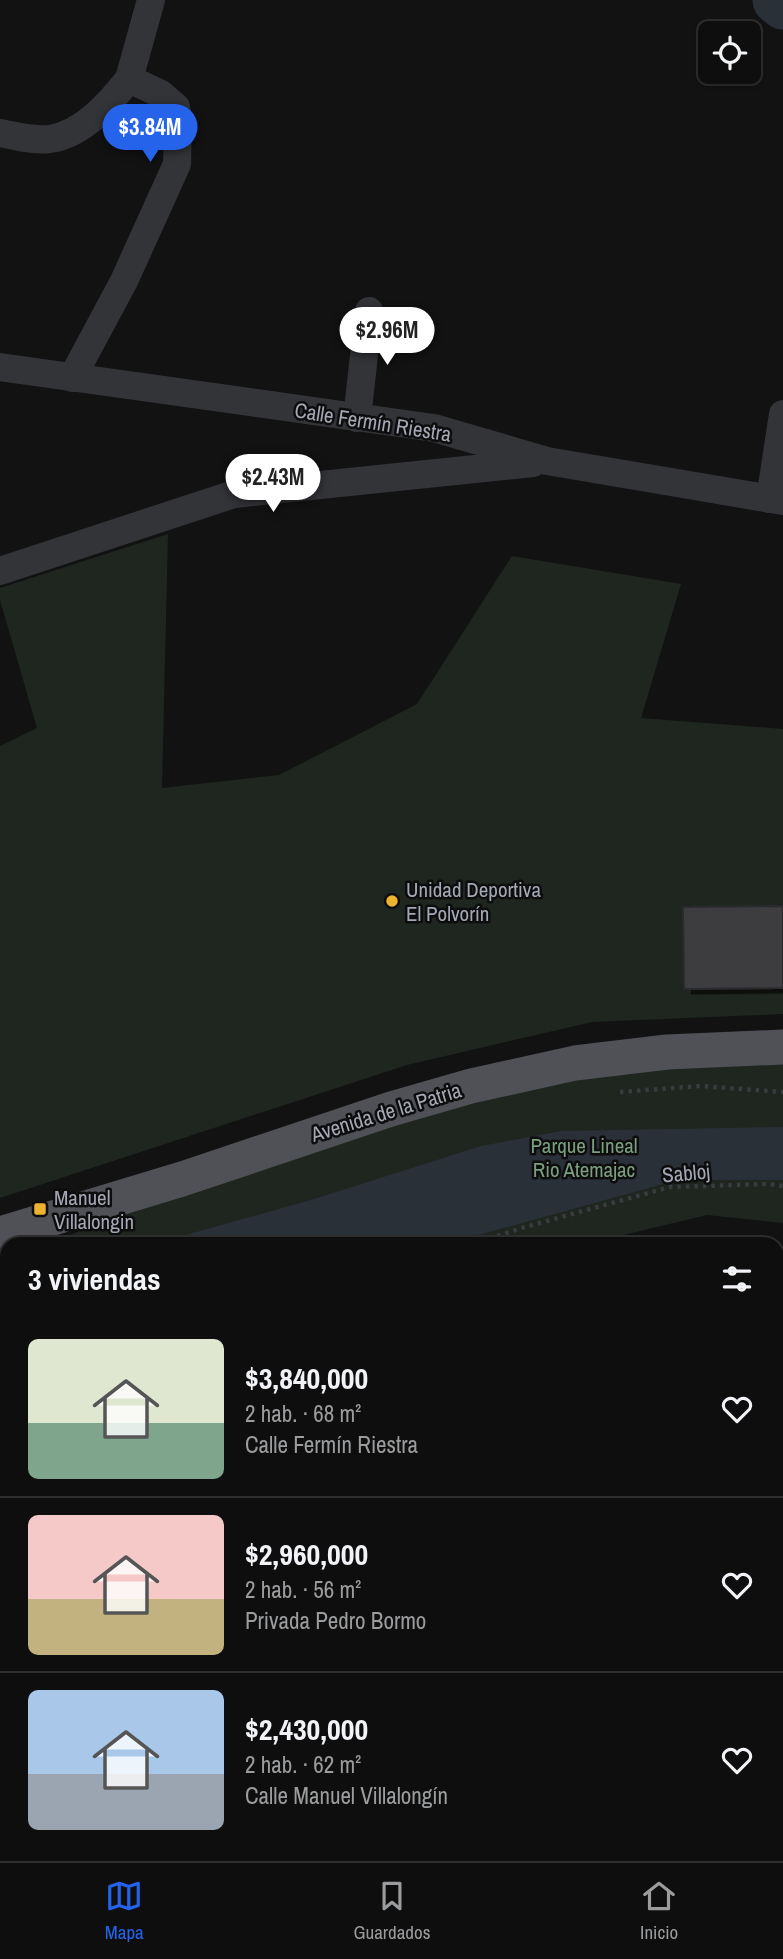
<!DOCTYPE html>
<html lang="es">
<head>
<meta charset="utf-8">
<style>
  body { margin:0; font-family:"Archivo Narrow",sans-serif; background:#171717; color:#f1f3f6; height:100vh; display:flex; flex-direction:column; font-size:26px; white-space:nowrap }
  * { box-sizing:border-box; margin:0 }
  p { font-size:23px; color:#9b9c9e }
  .icon { flex:none; width:38px; height:38px; fill:none; stroke:currentColor; stroke-width:2; stroke-linecap:round; stroke-linejoin:round }
  .map { position:relative; flex:1; overflow:hidden }
  .side { position:absolute; left:0px; top:1237px; width:784px; height:625px; display:flex; flex-direction:column; background:#0e0e0e; border-radius:21px 21px 0 0; box-shadow:0 2px 5px #0004,0 0 0 2px #2e2e2e }
  .side>* { flex:none }
  .fabs { position:absolute; left:698px; top:21px; display:grid; gap:14px }
  .fabs a { display:grid; place-items:center; width:63px; height:63px; border-radius:10px; background:#0e0e0e; box-shadow:0 2px 5px #0004,0 0 0 2px #2e2e2e; font-size:35px }
  .price { position:absolute; translate:-50% -60px; padding:0 16px; border-radius:24px; background:#fff; color:#222; font-size:23px; line-height:46px; filter:drop-shadow(0 2px 4px #0008) }
  .price::after { content:''; position:absolute; left:50%; top:42px; width:21px; height:16px; margin-left:-10px; background:inherit; clip-path:polygon(0 0,100% 0,50% 100%) }
  .price.selected { background:#2563eb; color:#fff }
  ul { padding:0; list-style:none }
  li { display:flex; align-items:center; gap:21px; height:175px; padding:0 28px }
  li+li { border-top:2px solid #2e2e2e }
  li span { display:grid; place-items:center; flex:none; width:196px; height:140px; border-radius:10px; color:#555 }
  li>.icon { margin-inline-start:auto }
  span .icon { width:84px; height:84px; fill:#fffc; stroke-width:1 }
  li b { font-size:30px }
  h2 { display:flex; justify-content:space-between; align-items:center; height:84px; padding:0 28px; font-size:30px }
  .tabs { display:flex; justify-content:space-around; align-items:center; height:98px; border-top:2px solid #2e2e2e; background:#0e0e0e; font-size:19px; color:#9b9c9e }
  .tabs a { display:grid; justify-items:center; gap:4px }
  .tabs .selected { color:#2563eb }
  .map>svg:first-child { display:block }
</style>
</head>
<body>
<div class="map">
<svg width="783" height="1861" viewBox="0 0 783 1861">
  <defs>
    <filter id="shadow"><feDropShadow dx="8" dy="4.5" stdDeviation="0" flood-color="#0009"/></filter>
  </defs>
  <rect width="100%" height="100%" fill="#121213"/>
  <g fill="#1e261f">
    <path d="M168,534l-6,254 117,-13 138,-71 95,-148 169,28 -40,134 142,11v285l-191,8 -185,43 -407,133v-452l37,-18 -37,-128v-12z"/>
    <path d="M783,1063v160l-76,-8 -121,29h-537l117,-49 182,-61 225,-61z"/>
    <path d="M777,1297h6v564h-783v-378l7,-3v375h770z"/>
  </g>
  <path fill="#293037" d="M783,1127v53h-105l-232,64h-292l160,-45 167,-53 80,-15z"/>
  <g fill="none" stroke-linecap="round" stroke-linejoin="round">
    <path stroke="#293037" stroke-width="49" d="M777,0l6,5"/>
  </g>
  <path fill="#3c3d40" stroke="#2c2c2f" stroke-width="2" filter="url(#shadow)" d="M783,906v82l-99,1 -1,-82z"/>
  <g fill="none" stroke-linecap="round" stroke-linejoin="round">
    <g stroke="#393b3f" stroke-width="4.5" stroke-dasharray="3.5 5" stroke-linecap="butt">
      <path d="M620,1092l81,-6 82,6"/>
      <path d="M473,1244l52,-17 145,-40 98,-3 15,2"/>
      <path d="M0,1272l7,-2"/>
      <path d="M777,1323l6,1"/>
      <path d="M777,1526l6,3"/>
      <path d="M0,1602l7,1"/>
      <path d="M0,1609l7,-1"/>
      <path d="M777,1677l6,-7"/>
      <path d="M777,1735l6,6"/>
      <path d="M777,1740l6,6"/>
      <path d="M0,1827l7,-12"/>
      <path d="M0,1835l7,-11"/>
      <path d="M658,1855l4,6"/>
      <path d="M618,1861l8,-6"/>
      <path d="M625,1861l9,-6"/>
    </g>
    <g stroke="#333438" stroke-width="28">
      <path d="M129,79l22,-79"/>
      <path d="M0,133c16,3 33,8 50,6 33,-5 59,-35 79,-60l32,15 15,13 2,14 -1,43 -53,117 -52,97"/>
      <path d="M0,367l434,61 113,33 236,40"/>
      <path d="M357,418l12,-107"/>
      <path d="M770,499l13,-85"/>
      <path d="M0,571l234,-77 299,-31"/>
    </g>
    <g stroke="#4f5157" stroke-width="35">
      <path d="M0,1234l182,-55 209,-70 80,-23 104,-23 92,-11 116,-5"/>
      <path d="M777,1266h6"/>
      <path d="M0,1307l7,12"/>
      <path d="M0,1414l7,-6"/>
      <path d="M0,1462l7,-3"/>
    </g>
  </g>
  <g fill="#edb230" stroke="#0d0d0e" stroke-width="2.5">
    <circle cx="392" cy="901" r="7"/>
    <rect x="33" y="1202" width="14" height="14" rx="3.5"/>
  </g>
  <g text-anchor="middle" dominant-baseline="central" stroke-width="5" stroke-linejoin="round" paint-order="stroke">
    <g font-size="21" fill="#a4a8b4" stroke="#0d0d0e">
      <text transform="translate(373 422) rotate(9)">Calle Fermín Riestra</text>
      <text transform="translate(386 1112) rotate(-17)">Avenida de la Patria</text>
      <text transform="translate(686 1173) rotate(-5)">Sabloj</text>
    </g>
    <g font-size="21" fill="#a4a8b4" stroke="#0d0d0e" text-anchor="start">
      <text x="406" y="889">Unidad Deportiva<tspan x="406" dy="24">El Polvorín</tspan></text>
      <text x="54" y="1197">Manuel<tspan x="54" dy="24">Villalongin</tspan></text>
    </g>
    <g font-size="21" fill="#7b9f7e" stroke="#0d0d0e">
      <text x="584" y="1145">Parque Lineal<tspan x="584" dy="24">Rio Atemajac</tspan></text>
    </g>
  </g>
</svg>
<div class="fabs">
<a><svg class="icon" aria-label="locate" viewBox="0 0 24 24"><circle cx="12" cy="12" r="6"/><path d="M12 2v4M12 18v4M2 12h4M18 12h4"/></svg></a>
</div>
<b class="price selected" style="left:150px;top:164px">$3.84M</b>
<b class="price" style="left:387px;top:367px">$2.96M</b>
<b class="price" style="left:273px;top:514px">$2.43M</b>
<section class="side">
<h2>3 viviendas<svg class="icon" aria-label="filters" viewBox="0 0 24 24"><path d="M4 7h16M4 17h16"/><circle cx="9" cy="7" r="2"/><circle cx="15" cy="17" r="2"/></svg></h2>
<ul>
<li><span style="background:linear-gradient(#dfe7d0 60%,#7fa58c 0)"><svg class="icon" aria-label="home" viewBox="0 0 24 24"><path d="M3 11l9-7 9 7M6 9v11h12V9"/></svg></span><div><b>$3,840,000</b><p>2 hab. · 68 m²</p><p>Calle Fermín Riestra</p></div><svg class="icon" aria-label="heart" viewBox="0 0 24 24"><path d="M12 20l-8-8c-3-5 5-10 8-4 3-6 11-1 8 4z"/></svg></li>
<li><span style="background:linear-gradient(#f6c9c9 60%,#c2b280 0)"><svg class="icon" aria-label="home" viewBox="0 0 24 24"><path d="M3 11l9-7 9 7M6 9v11h12V9"/></svg></span><div><b>$2,960,000</b><p>2 hab. · 56 m²</p><p>Privada Pedro Bormo</p></div><svg class="icon" aria-label="heart" viewBox="0 0 24 24"><path d="M12 20l-8-8c-3-5 5-10 8-4 3-6 11-1 8 4z"/></svg></li>
<li><span style="background:linear-gradient(#a9c7e8 60%,#9aa5b1 0)"><svg class="icon" aria-label="home" viewBox="0 0 24 24"><path d="M3 11l9-7 9 7M6 9v11h12V9"/></svg></span><div><b>$2,430,000</b><p>2 hab. · 62 m²</p><p>Calle Manuel Villalongín</p></div><svg class="icon" aria-label="heart" viewBox="0 0 24 24"><path d="M12 20l-8-8c-3-5 5-10 8-4 3-6 11-1 8 4z"/></svg></li>
</ul>
</section>
</div>
<nav class="tabs">
<a class="selected"><svg class="icon" aria-label="map" viewBox="0 0 24 24"><path d="M3 6l6-2 6 2 6-2v14l-6 2-6-2-6 2zM9 4v14M15 6v14"/></svg>Mapa</a>
<a><svg class="icon" aria-label="saved" viewBox="0 0 24 24"><path d="M7 4h10v16l-5-4-5 4z"/></svg>Guardados</a>
<a><svg class="icon" aria-label="home" viewBox="0 0 24 24"><path d="M3 11l9-7 9 7M6 9v11h12V9"/></svg>Inicio</a>
</nav>
</body>
</html>
